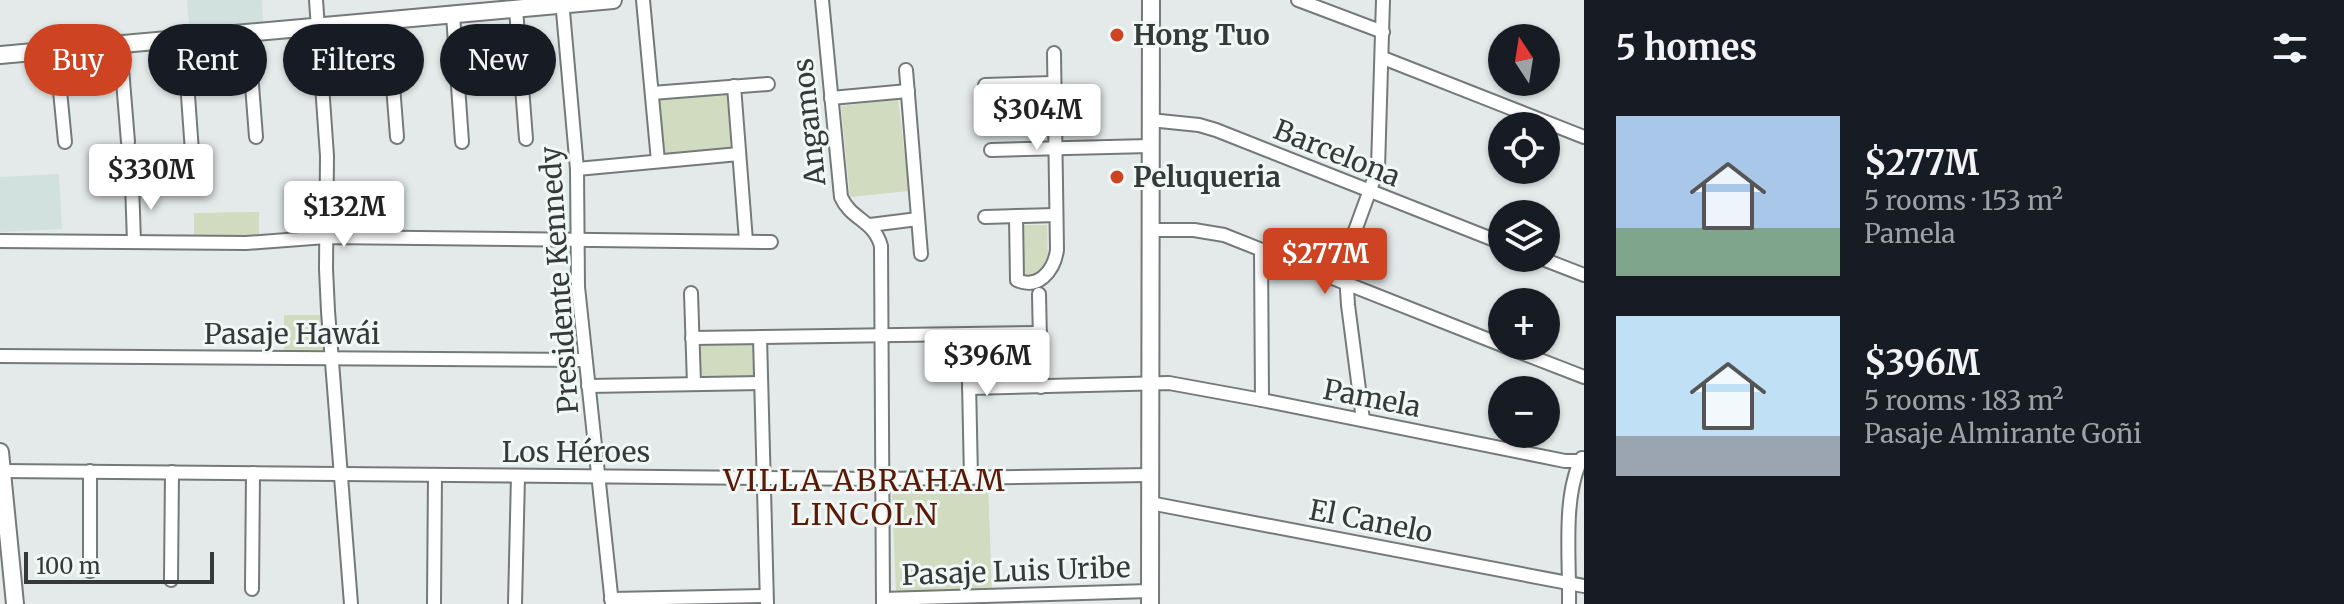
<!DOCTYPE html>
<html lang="en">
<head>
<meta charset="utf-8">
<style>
  body { margin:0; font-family:Merriweather,serif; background:#20242c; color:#f1f3f6; height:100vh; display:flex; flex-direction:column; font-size:30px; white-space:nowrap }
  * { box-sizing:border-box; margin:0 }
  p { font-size:26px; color:#9ea1a6 }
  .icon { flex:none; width:44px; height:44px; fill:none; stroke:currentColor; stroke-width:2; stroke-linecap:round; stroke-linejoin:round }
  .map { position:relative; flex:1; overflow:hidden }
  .sheet { display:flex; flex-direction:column; background:#171b24; width:760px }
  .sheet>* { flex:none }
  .hud { position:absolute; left:24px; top:24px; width:760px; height:72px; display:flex; gap:16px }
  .needle { width:52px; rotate:348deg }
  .controls { position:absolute; left:1488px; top:24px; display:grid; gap:16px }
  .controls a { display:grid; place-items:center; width:72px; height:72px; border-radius:50%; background:#171b24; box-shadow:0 2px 6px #0004; font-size:40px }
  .scale { position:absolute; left:24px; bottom:20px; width:190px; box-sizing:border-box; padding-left:8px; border:4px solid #363939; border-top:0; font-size:22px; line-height:28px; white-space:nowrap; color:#363939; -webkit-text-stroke:6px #f0f8f6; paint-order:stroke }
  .price { position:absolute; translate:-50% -68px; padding:0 18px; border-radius:8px; background:#fff; color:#222; font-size:26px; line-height:52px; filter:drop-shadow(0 2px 4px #0008) }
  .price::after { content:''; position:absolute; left:50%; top:48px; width:24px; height:18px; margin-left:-12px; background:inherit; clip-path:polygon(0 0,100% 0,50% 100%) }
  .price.selected { background:#ce4422; color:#fff }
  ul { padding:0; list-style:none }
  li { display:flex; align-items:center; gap:24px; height:200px; padding:0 32px }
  li span { display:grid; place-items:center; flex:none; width:224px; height:160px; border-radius:0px; color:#555 }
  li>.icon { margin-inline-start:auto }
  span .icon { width:96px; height:96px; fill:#fffc; stroke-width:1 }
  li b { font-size:34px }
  h2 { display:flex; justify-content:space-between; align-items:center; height:96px; padding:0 32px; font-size:34px }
  .pill { padding:0 28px; border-radius:36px; background:#171b24; box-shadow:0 2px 6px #0004; font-size:28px; line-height:72px }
  .pill.selected { background:#ce4422; color:#fff }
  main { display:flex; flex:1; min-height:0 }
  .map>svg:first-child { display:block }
</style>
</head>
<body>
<main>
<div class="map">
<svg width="1584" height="604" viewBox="0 0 1584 604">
  <rect width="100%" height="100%" fill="#e3eae9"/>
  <g fill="#d0e1de">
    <path d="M187,0h75l1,22 -74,5z"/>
    <path d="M59,174l3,55 -62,3v-55z"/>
  </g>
  <g fill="#d0dbc0">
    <path d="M727,92l4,60 -69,7 -5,-60z"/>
    <path d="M898,99l11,92 -59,6 -9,-91z"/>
    <path d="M259,212v25l-65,1v-25z"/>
    <path d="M1019,225h28l1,41 -11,13h-17z"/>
    <rect x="284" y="315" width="39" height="35"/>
    <path d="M1034,337l2,45 -54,2 -2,-44z"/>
    <path d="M756,343l3,36 -58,1 -1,-36z"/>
    <path d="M988,483l4,110 -96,-2 -4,-96 7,-8z"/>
  </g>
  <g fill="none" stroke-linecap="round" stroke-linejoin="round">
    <defs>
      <g id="street">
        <path d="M316,0l11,156 -1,113 2,42 23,293"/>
        <path d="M562,0l15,169 1,118 34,317"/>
        <path d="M643,0l15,161"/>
        <path d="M822,0l19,197c10,23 33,23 40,49l2,358"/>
        <path d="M1298,0l85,32"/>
        <path d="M516,9l10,130"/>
        <path d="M453,15l9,127"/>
        <path d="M388,21l9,116"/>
        <path d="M248,33l8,104"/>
        <path d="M184,39l8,113"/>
        <path d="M120,44l8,98"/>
        <path d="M56,50l9,92"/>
        <path d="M1383,58l201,79"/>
        <path d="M906,70l15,184"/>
        <path d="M985,85l69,-2"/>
        <path d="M734,86l12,155"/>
        <path d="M652,93l116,-9"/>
        <path d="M831,98l77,-7"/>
        <path d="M1150,120l49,5 17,5 286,113"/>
        <path d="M991,150l159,-4"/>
        <path d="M577,169l162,-15"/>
        <path d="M132,183l2,59"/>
        <path d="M1016,216l1,64c21,10 37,-9 40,-30l-3,-197"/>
        <path d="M985,217l71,-2"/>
        <path d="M870,225l48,-6"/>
        <path d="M1151,230h43l30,5 278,110"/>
        <path d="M0,241l246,2 80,-6 445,5"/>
        <path d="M1261,250l1,150"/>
        <path d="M1540,258l44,17"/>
        <path d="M691,293l3,91"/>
        <path d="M1039,294l2,93"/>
        <path d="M968,334l3,144"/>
        <path d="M760,337l7,267"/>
        <path d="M692,338l348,-5"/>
        <path d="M1504,346l80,31"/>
        <path d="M0,356l585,4"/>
        <path d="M588,386l173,-3"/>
        <path d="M969,388l200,-5 93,17 303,61h19"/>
        <path d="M1363,420l-15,-115 -3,-47 33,-90 5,-168"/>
        <path d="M2,471l879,8 269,-4"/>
        <path d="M1150,503l434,83"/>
        <path d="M90,571v-100"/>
        <path d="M171,580l1,-108"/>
        <path d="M252,589l1,-116"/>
        <path d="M611,599l155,-3"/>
        <path d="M883,599l267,-8"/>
        <path d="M434,604l1,-129"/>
        <path d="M515,604l3,-128"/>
        <path d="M1569,604c1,-44 -7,-108 13,-146"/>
      </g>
      <g id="secondary">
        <path d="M0,55l613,-55"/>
        <path d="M0,452l15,152"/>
        <path d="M1150,604l1,-604"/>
      </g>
    </defs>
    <use href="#street" stroke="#737a79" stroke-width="16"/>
    <use href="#secondary" stroke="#737a79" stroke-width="20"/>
    <use href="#street" stroke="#fff" stroke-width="12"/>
    <use href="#secondary" stroke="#fff" stroke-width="16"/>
  </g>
  <g fill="#ce4422" stroke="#f0f8f6" stroke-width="3">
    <circle cx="1117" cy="35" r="8"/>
    <circle cx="1117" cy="177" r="8"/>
  </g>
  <g text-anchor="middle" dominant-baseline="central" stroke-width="6" stroke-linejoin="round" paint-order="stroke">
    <g font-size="28" font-weight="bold" fill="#363939" stroke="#f0f8f6" text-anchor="start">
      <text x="1133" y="35">Hong Tuo</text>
      <text x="1133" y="177">Peluqueria</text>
    </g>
    <g font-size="28" fill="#363939" stroke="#f0f8f6">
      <text transform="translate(809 122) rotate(-96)">Angamos</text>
      <text transform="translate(1337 153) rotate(22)">Barcelona</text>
      <text transform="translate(559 280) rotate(-94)">Presidente Kennedy</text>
      <text x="292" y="334">Pasaje Hawái</text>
      <text transform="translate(1372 398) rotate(11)">Pamela</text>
      <text x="576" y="452">Los Héroes</text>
      <text transform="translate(1371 521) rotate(11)">El Canelo</text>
      <text transform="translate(1016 571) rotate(-2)">Pasaje Luis Uribe</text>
    </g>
    <g font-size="30" letter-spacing="2" fill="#5a1807" stroke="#f0f8f6">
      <text x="865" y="480">VILLA ABRAHAM<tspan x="865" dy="34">LINCOLN</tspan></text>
    </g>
  </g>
</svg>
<div class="controls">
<a><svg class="needle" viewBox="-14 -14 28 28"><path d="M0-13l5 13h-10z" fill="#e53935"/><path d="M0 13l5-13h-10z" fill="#9ea1a6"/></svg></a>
<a><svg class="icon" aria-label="locate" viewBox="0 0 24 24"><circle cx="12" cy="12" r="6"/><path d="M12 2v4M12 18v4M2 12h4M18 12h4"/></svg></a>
<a><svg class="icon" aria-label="layers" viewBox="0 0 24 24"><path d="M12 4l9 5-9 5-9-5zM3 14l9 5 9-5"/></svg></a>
<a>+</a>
<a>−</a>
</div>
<div class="scale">100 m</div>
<b class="price" style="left:1037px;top:152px">$304M</b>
<b class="price" style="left:151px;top:212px">$330M</b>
<b class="price" style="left:344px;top:249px">$132M</b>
<b class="price selected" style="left:1325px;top:296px">$277M</b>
<b class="price" style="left:987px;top:398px">$396M</b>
<div class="hud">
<a class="pill selected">Buy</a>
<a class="pill">Rent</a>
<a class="pill">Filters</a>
<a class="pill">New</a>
</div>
</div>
<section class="sheet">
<h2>5 homes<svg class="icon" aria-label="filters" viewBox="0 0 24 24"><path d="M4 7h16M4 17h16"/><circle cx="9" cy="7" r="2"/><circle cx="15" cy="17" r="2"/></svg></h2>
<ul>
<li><span style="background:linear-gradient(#a9c7e8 70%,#7fa58c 0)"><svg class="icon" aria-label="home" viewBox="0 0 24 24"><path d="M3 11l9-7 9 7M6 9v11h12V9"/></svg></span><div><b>$277M</b><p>5 rooms · 153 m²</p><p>Pamela</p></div></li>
<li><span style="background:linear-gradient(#bfe0f5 75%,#9aa5b1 0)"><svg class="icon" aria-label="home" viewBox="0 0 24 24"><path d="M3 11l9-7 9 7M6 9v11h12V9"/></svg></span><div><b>$396M</b><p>5 rooms · 183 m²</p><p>Pasaje Almirante Goñi</p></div></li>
</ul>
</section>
</main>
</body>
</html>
